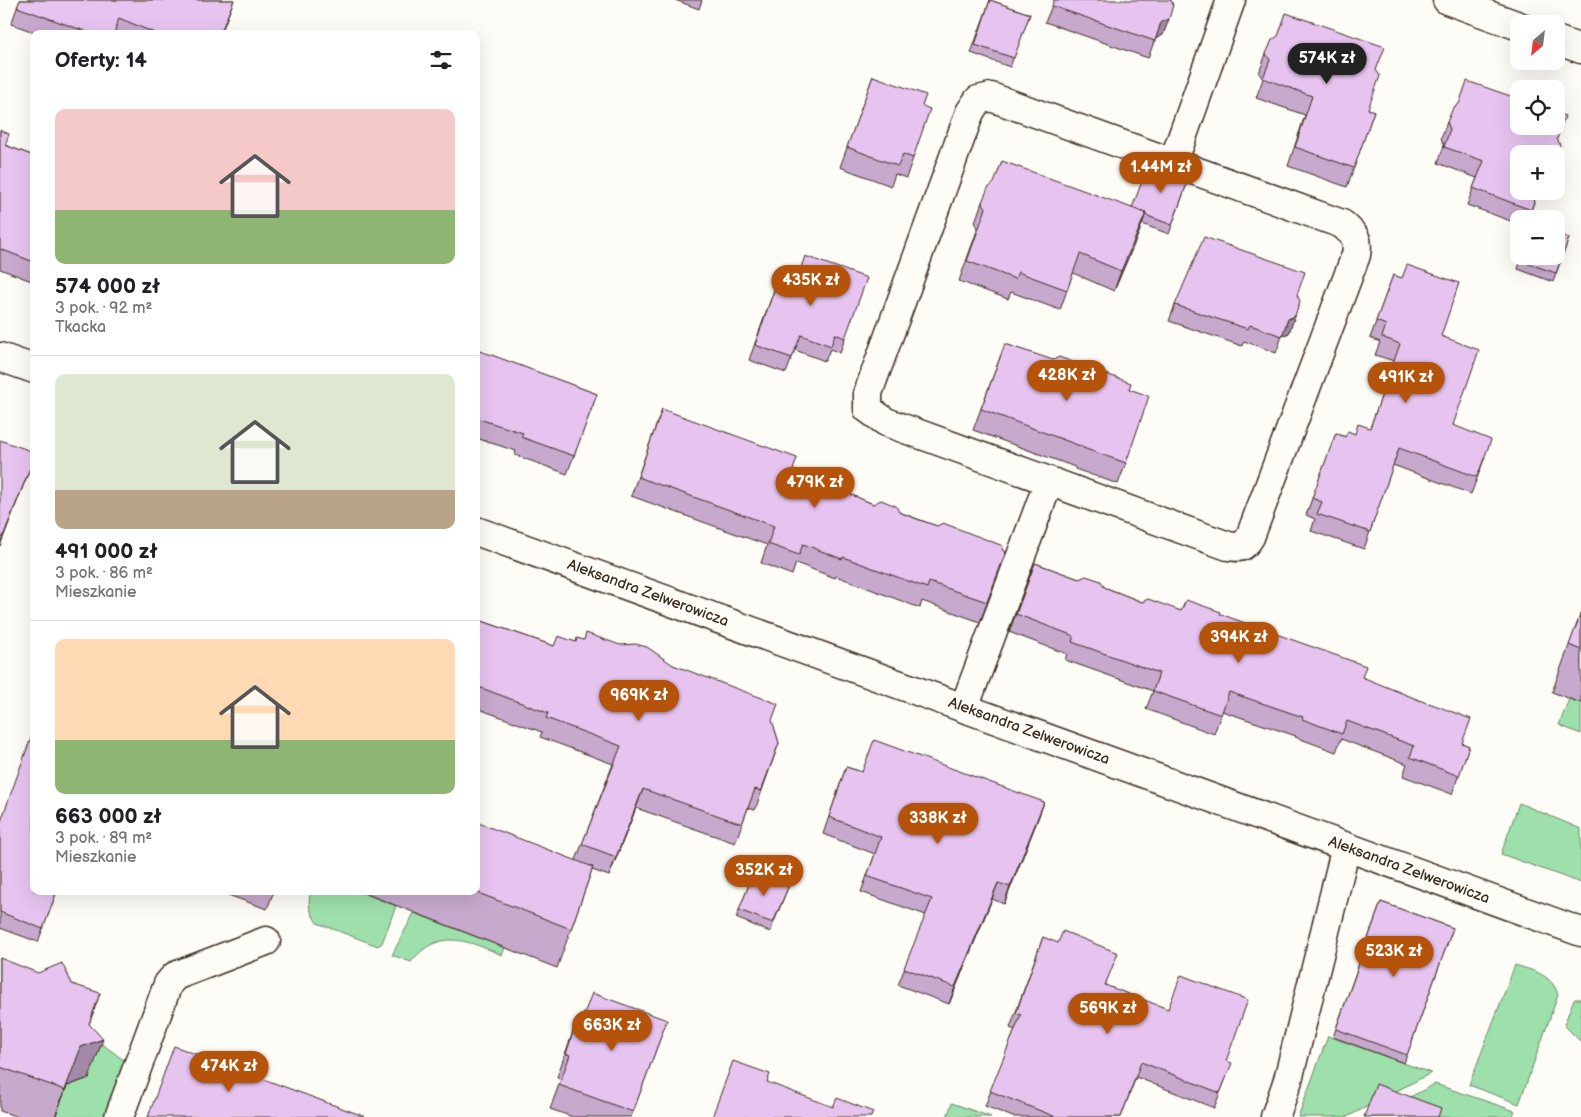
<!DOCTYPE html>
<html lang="pl">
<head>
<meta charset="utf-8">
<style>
  body { margin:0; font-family:"Balsamiq Sans",sans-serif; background:#f2f2f2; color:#202124; height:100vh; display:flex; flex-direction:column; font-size:19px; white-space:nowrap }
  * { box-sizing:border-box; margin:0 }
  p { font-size:16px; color:#757577 }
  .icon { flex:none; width:28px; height:28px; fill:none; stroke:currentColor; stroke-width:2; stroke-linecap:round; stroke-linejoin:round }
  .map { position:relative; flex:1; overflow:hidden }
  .side { position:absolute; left:30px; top:30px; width:450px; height:865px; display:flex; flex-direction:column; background:#fff; border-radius:10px; box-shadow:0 5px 20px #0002 }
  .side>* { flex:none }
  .needle { width:32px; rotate:208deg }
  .controls { position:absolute; left:1510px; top:15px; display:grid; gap:10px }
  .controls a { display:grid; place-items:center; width:55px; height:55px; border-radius:10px; background:#fff; box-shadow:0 5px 20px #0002; font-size:25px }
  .price { position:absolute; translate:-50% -42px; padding:0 11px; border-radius:18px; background:#b45309; color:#fff; font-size:16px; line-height:32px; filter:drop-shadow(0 1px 2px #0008) }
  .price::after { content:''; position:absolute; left:50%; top:30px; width:15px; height:11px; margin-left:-8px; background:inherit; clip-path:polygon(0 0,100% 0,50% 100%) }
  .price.on { background:#222; color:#fff }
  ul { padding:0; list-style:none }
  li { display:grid; align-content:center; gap:10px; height:265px; padding:0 25px }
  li+li { border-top:1px solid #e0e0e0 }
  li span { display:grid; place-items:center; height:155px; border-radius:10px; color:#555 }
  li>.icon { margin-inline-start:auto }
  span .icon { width:90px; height:90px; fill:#fffc; stroke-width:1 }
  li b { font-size:21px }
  h2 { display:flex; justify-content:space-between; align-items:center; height:60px; padding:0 25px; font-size:21px }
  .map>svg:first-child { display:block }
</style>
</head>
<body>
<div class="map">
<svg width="1581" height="1117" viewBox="0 0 1581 1117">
  <rect width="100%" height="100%" fill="#fdfcf7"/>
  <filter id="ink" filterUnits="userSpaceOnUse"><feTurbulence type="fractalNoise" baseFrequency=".02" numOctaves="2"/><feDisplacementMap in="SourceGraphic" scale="10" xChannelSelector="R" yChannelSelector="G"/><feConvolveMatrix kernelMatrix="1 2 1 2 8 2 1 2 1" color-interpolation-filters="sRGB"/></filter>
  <g filter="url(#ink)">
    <g fill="#9de0ab" stroke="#6c8564">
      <path d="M1569,699l12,4v31l-22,-9z"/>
      <path d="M1519,803l62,26v54l-80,-29z"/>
      <path d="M311,891h47l38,15 -14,37 -4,3 -61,-23c-7,-11 -10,-19 -6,-32z"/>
      <path d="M414,913l91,35 -3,7c-34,-14 -63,-28 -91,7l-19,-7z"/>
      <path d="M1515,965c19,6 37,9 43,30l-39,109 -50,-19z"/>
      <path d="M1574,999h7v43l-17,-17z"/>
      <path d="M86,1032l43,32 -20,53h-54z"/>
      <path d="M1328,1036l103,37 -84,44h-49z"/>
      <path d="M1435,1084l80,27 -3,6h-140z"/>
      <path d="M952,1103l39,14h-44z"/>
    </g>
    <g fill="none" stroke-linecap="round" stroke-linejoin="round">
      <defs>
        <g id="minor">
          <path d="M1447,0l72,26"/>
          <path d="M1556,40l25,9"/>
          <path d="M991,97l351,127c13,11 17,15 14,31l-106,282c-7,11 -9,11 -22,9l-342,-124 -18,-13v-16l102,-281 8,-12z"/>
          <path d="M1173,163l58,-163"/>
          <path d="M0,357l34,12"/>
          <path d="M476,531l1105,401"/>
          <path d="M964,708l85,-227"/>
          <path d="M119,1117l45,-122 4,-11 7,-8 91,-35"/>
          <path d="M1275,1117l13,-37 58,-233"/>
        </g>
      </defs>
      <use href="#minor" stroke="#3b2a1e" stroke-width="31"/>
      <use href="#minor" stroke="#fdfcf7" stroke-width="28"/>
    </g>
    <g fill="#c7a9ce" stroke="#3b2a1e">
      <path d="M20,0h214l-13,34h-181l-29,-10z"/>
      <path d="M675,0h27l-3,9z"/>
      <path d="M990,0l40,14 -20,53 -39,-14z"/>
      <path d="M1052,6l111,29 -8,4 -7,19 -103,-36z"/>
      <path d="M1266,54l110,16 -8,39 6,2 -27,76 -59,-21 17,-51 -49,-17 7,-19 -4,-6z"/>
      <path d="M873,76l49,30 -9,52 -7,20 -11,-4 -4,12 -51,-19z"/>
      <path d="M1447,122l72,32 19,37 -10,28h-9v5l-52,-19 10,-27 -39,-15 6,-18 -3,-7z"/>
      <path d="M0,130l5,15 29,11v126l-34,-13z"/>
      <path d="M1189,178l-20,56 -27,-10 -28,67 -41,-18 -13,37 -49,-18 -3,7 -49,-18 19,-53 -3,-6 7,-20 150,6z"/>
      <path d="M1569,238l-16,44 -35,-13 4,-13z"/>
      <path d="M1393,275l48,61 12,89 32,32 -14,37 -78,-29 -29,84 -53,-18 4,-12 -9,-4 30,-82 9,4 25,-9 24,-67 -19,-6 5,-13 -10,-4z"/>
      <path d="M778,279l67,59 -5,15 -10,-4 -5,12 -30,-11 -9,23 -37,-13z"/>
      <path d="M1297,295l-8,38 -7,3 -6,17 -32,-12 -2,5 -73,-25 6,-16z"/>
      <path d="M1005,344l124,45 -3,74 -8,21 -43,-15v-2l-102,-37z"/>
      <path d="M476,350l121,44 -30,80 -52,-19 1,-4 -40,-13z"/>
      <path d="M662,409l131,61 80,34 26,8 107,40 -26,70 -58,-21 -2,7 -84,-32 -1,2 -39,-15 -4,12 -31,-12 6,-18 -136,-49z"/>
      <path d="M1035,563l44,16 25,8 38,15 39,9 39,3 142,63 100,66 7,3 -17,48 -49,-18 4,-12 -66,-25 -5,13 -41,-15 1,-1 -74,-25 -8,23 -68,-25 7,-18 -88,-31 2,-6 -58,-22z"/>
      <path d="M1581,613v90l-29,-11z"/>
      <path d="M476,619l78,27 22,-4 97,23 99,56 7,22 -24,67 -7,-2 -13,35 -99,-35 -27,68 -17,-6 -35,98 -198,-77h117l100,-31 37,-96 -73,-27 2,-5 -66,-24z"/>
      <path d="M846,767l16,5 182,30 -40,102 -12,-5 -43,105 -51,-19 28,-70 -65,-23 14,-38 -52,-20z"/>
      <path d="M0,824l57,67 -19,51 -38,-14z"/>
      <path d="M754,872l35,13 -19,47 -34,-14z"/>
      <path d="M217,891h57l-7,18z"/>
      <path d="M1381,902l72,26 -49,135 -71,-26z"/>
      <path d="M1043,937l62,48 121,76v17l-12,30 -78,-31 -15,40h-108l-28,-11 30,-76 -5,-2z"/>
      <path d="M0,958l89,66v54l-22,8 -12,31h-37l-18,-6z"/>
      <path d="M577,1020l4,2 86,-2 -36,97h-58l-23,-8 11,-30 -4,-2z"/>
    </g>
    <g fill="#a289a8" stroke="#3b2a1e">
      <path d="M1169,19l-6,16 -8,4 6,-17z"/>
      <path d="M1146,213l-7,20 -25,58 7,-20z"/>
      <path d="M1295,316l-6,17 -7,3 6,-17z"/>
      <path d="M34,458l-7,18 -27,70v-2z"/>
      <path d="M643,789l-7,19 -27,68 7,-19z"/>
      <path d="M1044,802l-6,17 -34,85 6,-17z"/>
      <path d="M998,883l-6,16 -43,105 6,-17z"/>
      <path d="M100,993l-19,54 22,-8 -14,39 -22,8 -12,31z"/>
    </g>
    <g fill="#e7c4f0" stroke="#3b2a1e">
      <path d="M20,0h214l-14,34h-31l-8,-3 -1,3h-23l-38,-16 -5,16h-21l-76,-27z"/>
      <path d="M990,0l40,14 -16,44 -39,-13z"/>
      <path d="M1054,0h117l2,5 -4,14 -8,3 -6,19 -103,-35z"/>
      <path d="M1286,13l99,34 -9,23 4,6 -12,33 6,2 -20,57 -59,-21 17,-51 -49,-18 7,-18 -4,-6 6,-14 6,-4z"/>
      <path d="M873,76l53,19 -4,11 8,3 -17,49 -10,-4 -5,12 -51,-19z"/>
      <path d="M1467,81l52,18v27h37v-13l9,3 -8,23 3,6 -4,11v-2h-37v37h19l-7,19 -58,-22 11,-27 -40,-14 6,-18 -3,-7 6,-14 6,-4z"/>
      <path d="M0,130l9,4 -4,11 29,11v106l-34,-13z"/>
      <path d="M1002,161l144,52 -25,58 -41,-17 -13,36 -49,-18 -3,7 -48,-18 19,-53 -4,-6 6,-14 6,-5z"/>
      <path d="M1149,163l40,15 -17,47 -27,-10 1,-2 -14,-5z"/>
      <path d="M1556,233l13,5 -13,35 -35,-12 1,-5h34z"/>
      <path d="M1204,237l101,35 -8,23 3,6 -5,15 -7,3 -6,17 -32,-11 -2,4 -73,-24z"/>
      <path d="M805,256l62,22 -22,60 -10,-4 -4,12 -30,-11 -9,23 -37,-13 23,-66 17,6z"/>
      <path d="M1407,265l52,18 -18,53 38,14 -26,75 38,15 -14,37 -78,-29 -29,84 -53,-18 5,-12 -10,-4 24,-65 9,4 3,-6 7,3 3,-10 12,4 30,-84 -18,-7 4,-12 -10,-4 17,-46 9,3z"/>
      <path d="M1005,344l48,16 6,-3 72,26 -2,6 20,7 -23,67 -43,-15v-1l-102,-38z"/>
      <path d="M476,350l13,4 108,40 -23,62 -53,-19 2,-4 -47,-15z"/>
      <path d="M662,409l135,49 -4,12 32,11 -1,2 49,21 8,-4 15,6 3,6 18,7 20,7 6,-3 60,23 -1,4 4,2 -19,50 -58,-20 -2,6 -84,-31 -1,2 -39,-15 -4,11 -31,-11 6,-18 -136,-49z"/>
      <path d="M0,440l34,12v6l-34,86z"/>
      <path d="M1035,563l44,16 7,-3 15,5 3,6 38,15 6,-3 33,12 5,-11 35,12 -1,2 146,52 -4,11 67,27v-1l42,16 -9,24 7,3 -10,30 -49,-19 4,-11 -67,-25 -5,13 -40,-15 1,-2 -74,-25 -8,23 -68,-24 6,-18 -87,-31 2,-6 -58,-22z"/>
      <path d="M1581,613v37l-12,-5z"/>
      <path d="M476,619l78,27 4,-10 18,6 1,-4 7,2 2,-7 34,12 15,-1 12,3 26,18 105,39 -6,16 7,23 -18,48 -6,-2 -13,35 -99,-35 -27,68 -34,-13 39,-98 -75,-28 2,-5 -72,-27z"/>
      <path d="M34,729v162h23l-14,38 -43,-17v-88z"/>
      <path d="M874,740l170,62 -34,85 -12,-4 -43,104 -51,-19 28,-69 -65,-23 14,-39 -52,-20 17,-50 16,5z"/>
      <path d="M476,822l117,45 -22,62 -98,-38h3z"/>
      <path d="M754,872l35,13 -16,38 -34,-13z"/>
      <path d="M1381,902l72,26 -46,127 -71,-26z"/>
      <path d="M1063,931l55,22 -13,32 63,24 13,-34 67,25 -22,61 6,2 -12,30 -79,-31 -20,55h-65l-66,-26 31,-76 -5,-2 27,-76 15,6z"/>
      <path d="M0,958l38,15 24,-10 10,21 28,9 -11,31 14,15 -22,8 -16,43 -65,-23z"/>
      <path d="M592,993l75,27 -34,92 -74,-27 11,-30 -4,-1 11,-34 4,2z"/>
      <path d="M174,1046l192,71h-218z"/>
      <path d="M733,1061l37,13 -3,8 66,25 4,-9 36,14 -2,5h-159z"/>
      <path d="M1376,1084l65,24 -3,9h-74z"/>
    </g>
  </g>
  <g text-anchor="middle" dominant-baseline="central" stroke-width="5" stroke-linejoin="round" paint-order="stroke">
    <g font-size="15" fill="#3b2a1e" stroke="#fdfcf7">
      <text transform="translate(648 593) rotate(20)">Aleksandra Zelwerowicza</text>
      <text transform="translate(1029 731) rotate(20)">Aleksandra Zelwerowicza</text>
      <text transform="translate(1409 870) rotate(20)">Aleksandra Zelwerowicza</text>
    </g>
  </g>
</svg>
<div class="controls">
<a><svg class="needle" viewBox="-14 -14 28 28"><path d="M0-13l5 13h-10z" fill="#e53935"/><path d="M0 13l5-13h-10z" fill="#757577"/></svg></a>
<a><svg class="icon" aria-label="locate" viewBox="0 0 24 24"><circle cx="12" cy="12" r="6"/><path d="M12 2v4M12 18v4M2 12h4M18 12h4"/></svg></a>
<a>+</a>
<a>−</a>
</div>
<b class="price on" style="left:1327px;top:85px">574K zł</b>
<b class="price" style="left:1161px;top:194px">1.44M zł</b>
<b class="price" style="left:811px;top:307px">435K zł</b>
<b class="price" style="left:1067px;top:402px">428K zł</b>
<b class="price" style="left:1406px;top:404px">491K zł</b>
<b class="price" style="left:815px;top:509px">479K zł</b>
<b class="price" style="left:1239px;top:664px">394K zł</b>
<b class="price" style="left:639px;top:722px">969K zł</b>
<b class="price" style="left:938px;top:845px">338K zł</b>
<b class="price" style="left:764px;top:897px">352K zł</b>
<b class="price" style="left:1394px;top:978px">523K zł</b>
<b class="price" style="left:1108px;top:1035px">569K zł</b>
<b class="price" style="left:612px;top:1052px">663K zł</b>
<b class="price" style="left:229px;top:1093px">474K zł</b>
<section class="side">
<h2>Oferty: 14<svg class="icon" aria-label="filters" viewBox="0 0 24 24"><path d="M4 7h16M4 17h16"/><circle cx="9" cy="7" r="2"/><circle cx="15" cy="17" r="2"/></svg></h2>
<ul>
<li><span style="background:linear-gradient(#f6c9c9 65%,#8fb573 0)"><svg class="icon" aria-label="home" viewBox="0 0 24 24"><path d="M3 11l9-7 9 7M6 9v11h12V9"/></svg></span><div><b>574 000 zł</b><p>3 pok. · 92 m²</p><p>Tkacka</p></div></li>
<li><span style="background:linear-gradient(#dfe7d0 75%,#b9a48a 0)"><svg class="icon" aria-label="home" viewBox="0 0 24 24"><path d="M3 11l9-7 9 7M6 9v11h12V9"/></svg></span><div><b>491 000 zł</b><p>3 pok. · 86 m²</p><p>Mieszkanie</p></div></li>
<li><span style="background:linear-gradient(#ffd9b3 65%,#8fb573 0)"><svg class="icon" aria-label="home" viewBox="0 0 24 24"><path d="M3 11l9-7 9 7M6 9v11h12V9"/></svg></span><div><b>663 000 zł</b><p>3 pok. · 89 m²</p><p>Mieszkanie</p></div></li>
</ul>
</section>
</div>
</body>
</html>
